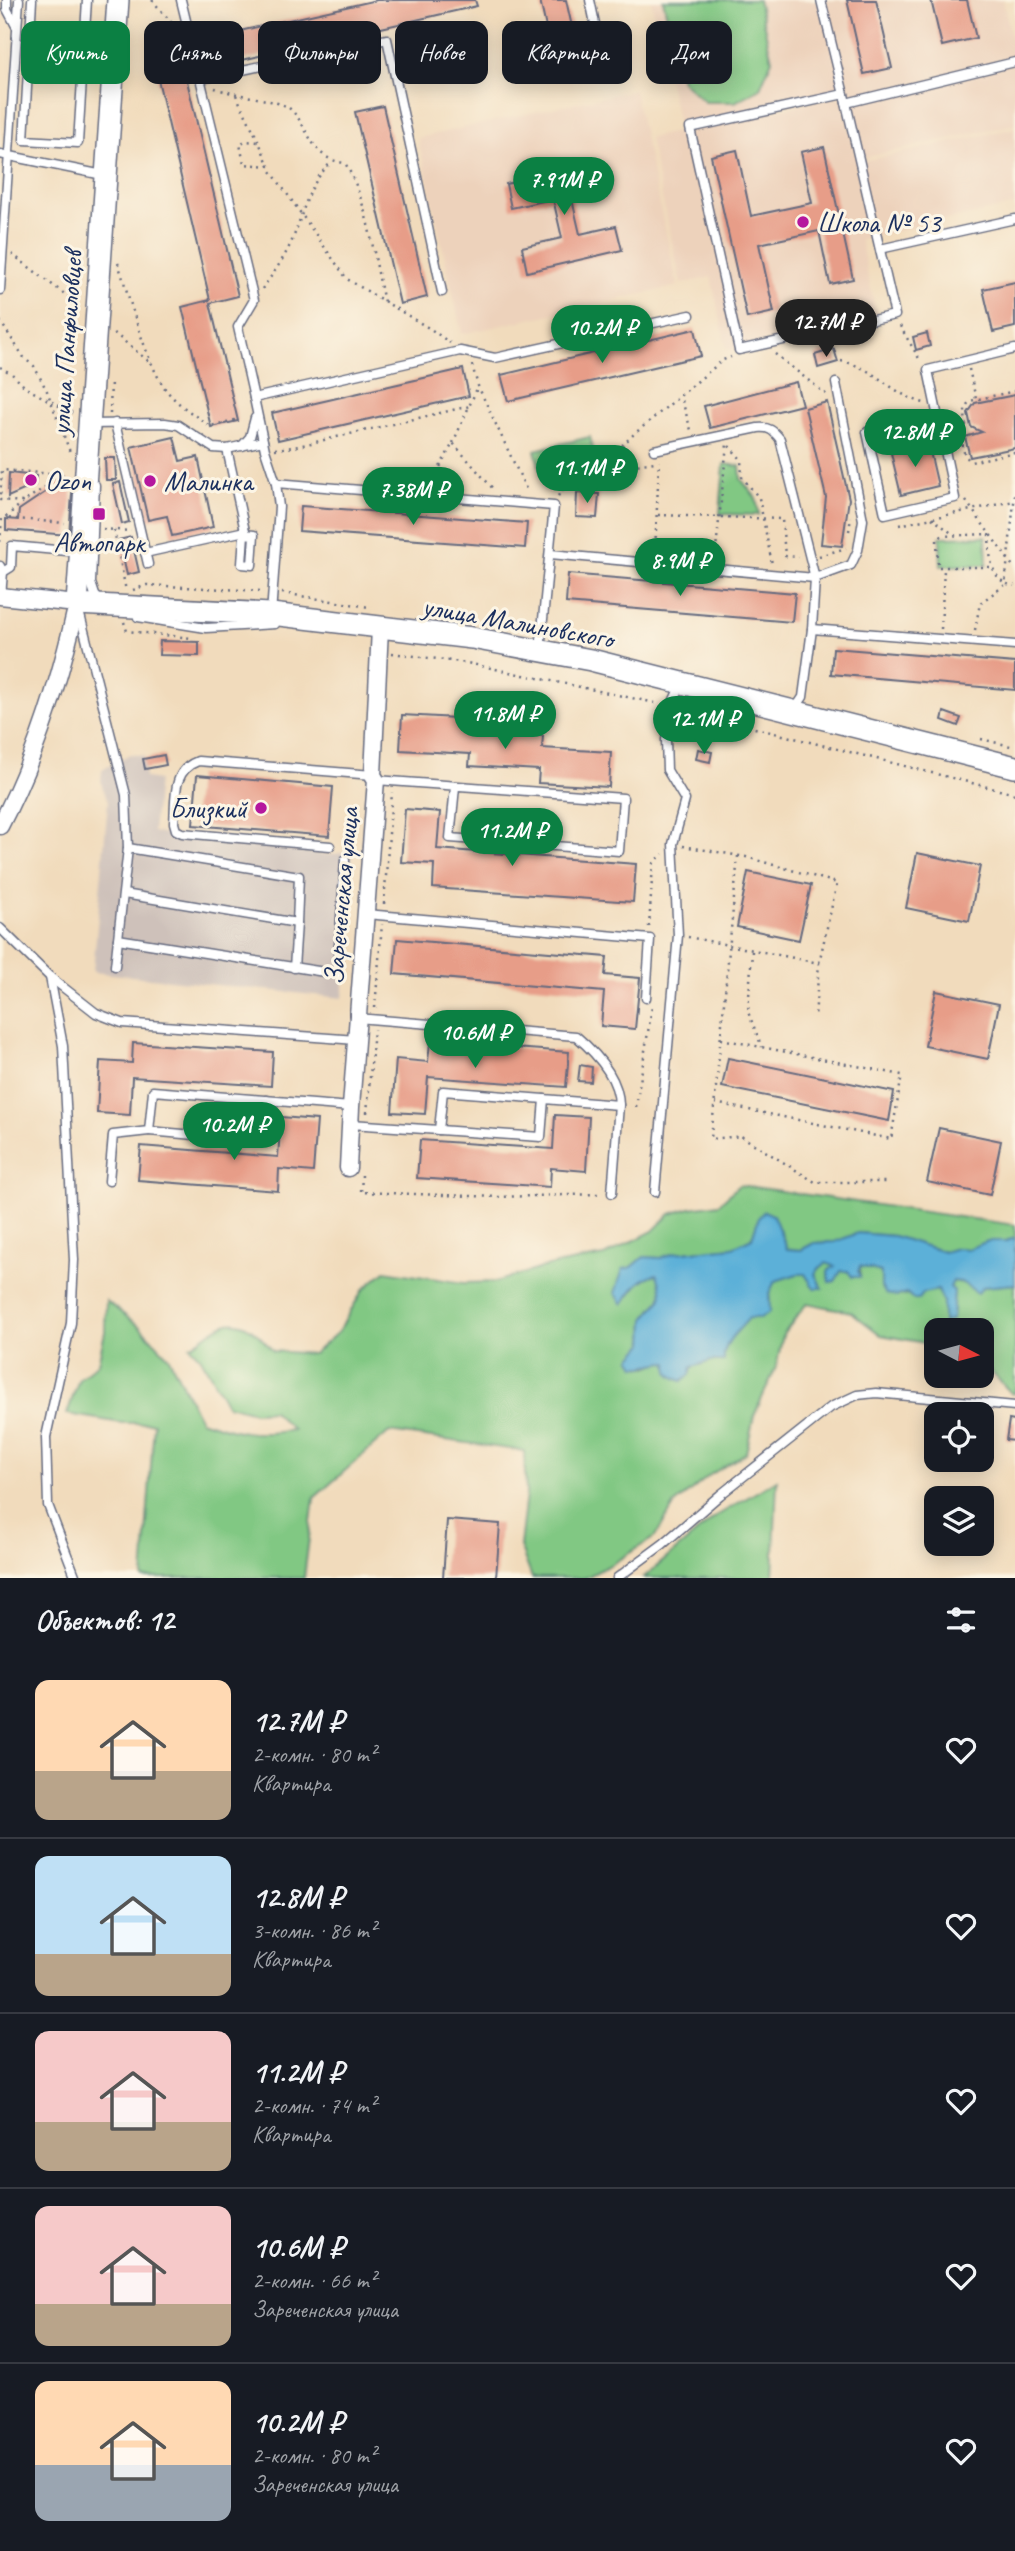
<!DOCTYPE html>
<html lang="ru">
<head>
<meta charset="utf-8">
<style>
  body { margin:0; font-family:Caveat,sans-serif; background:#20242c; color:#f1f3f6; height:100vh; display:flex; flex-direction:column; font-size:26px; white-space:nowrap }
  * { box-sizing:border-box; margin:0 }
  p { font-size:23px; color:#9ea1a6 }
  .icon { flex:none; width:38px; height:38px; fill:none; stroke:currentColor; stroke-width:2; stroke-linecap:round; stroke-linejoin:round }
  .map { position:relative; height:1578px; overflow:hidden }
  .panel { display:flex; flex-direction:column; background:#171b24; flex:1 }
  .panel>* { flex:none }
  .hud { position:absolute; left:21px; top:21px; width:973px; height:63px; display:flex; gap:14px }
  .needle { width:46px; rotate:96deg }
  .controls { position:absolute; left:924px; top:1318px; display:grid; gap:14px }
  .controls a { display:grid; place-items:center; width:70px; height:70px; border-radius:14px; background:#171b24; box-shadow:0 4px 18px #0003; font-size:35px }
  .price { position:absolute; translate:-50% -60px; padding:0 16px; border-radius:24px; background:#0b8043; color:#fff; font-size:23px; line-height:46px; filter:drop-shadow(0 2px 4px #0008) }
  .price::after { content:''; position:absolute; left:50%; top:42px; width:21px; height:16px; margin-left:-10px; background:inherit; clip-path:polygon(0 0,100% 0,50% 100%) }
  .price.active { background:#222; color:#fff }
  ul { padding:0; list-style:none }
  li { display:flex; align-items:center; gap:21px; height:175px; padding:0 35px }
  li+li { border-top:2px solid #363941 }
  li span { display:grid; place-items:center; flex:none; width:196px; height:140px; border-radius:14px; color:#555 }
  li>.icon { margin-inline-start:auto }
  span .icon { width:84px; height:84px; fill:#fffc; stroke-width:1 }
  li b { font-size:30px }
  h2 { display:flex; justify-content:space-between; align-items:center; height:84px; padding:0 35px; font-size:30px }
  .pill { padding:0 24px; border-radius:14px; background:#171b24; box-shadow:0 4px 18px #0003; font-size:24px; line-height:63px }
  .pill.active { background:#0b8043; color:#fff }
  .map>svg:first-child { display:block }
</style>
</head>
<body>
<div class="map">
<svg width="1015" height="1578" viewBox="0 0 1015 1578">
  <rect width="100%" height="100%" fill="#fcf5e5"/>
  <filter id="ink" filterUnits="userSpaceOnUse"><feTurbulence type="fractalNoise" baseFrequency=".0143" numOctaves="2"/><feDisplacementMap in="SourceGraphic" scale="14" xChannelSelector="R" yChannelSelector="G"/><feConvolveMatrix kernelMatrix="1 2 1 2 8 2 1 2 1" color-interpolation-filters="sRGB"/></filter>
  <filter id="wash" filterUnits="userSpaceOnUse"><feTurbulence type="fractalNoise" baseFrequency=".00686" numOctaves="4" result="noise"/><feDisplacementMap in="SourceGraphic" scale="28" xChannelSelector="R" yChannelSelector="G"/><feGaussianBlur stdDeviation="1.57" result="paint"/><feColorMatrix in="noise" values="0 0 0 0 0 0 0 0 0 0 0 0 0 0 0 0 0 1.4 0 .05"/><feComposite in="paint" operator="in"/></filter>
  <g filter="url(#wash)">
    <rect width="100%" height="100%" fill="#f1dbbc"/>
    <g fill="#edd2bb">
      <path d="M651,0h352l12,53v71l-152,34 -15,-67 -169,37z"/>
      <path d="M634,90l44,196 -216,48 -44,-196z"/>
      <path d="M842,96l17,66 156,-34v77l-155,34 17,78 -150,33 -16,-73 -30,7 -32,-146z"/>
    </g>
    <path fill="#cec1ba" d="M130,754l14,2 1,22 13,2 -5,52 176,23 24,-4 -10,147 -250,-26 15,-170 -7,-19 1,-13z"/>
    <g fill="#81c883" stroke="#4e7c70" stroke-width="2">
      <path d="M663,0h95l14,60 -12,28 -25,14h-30l-23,-21z"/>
      <path d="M590,437l8,35 -54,13 -9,-35z"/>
      <path d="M724,464l16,2 1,13 15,19 3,17 -39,-1z"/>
      <path d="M986,536l1,29 -46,1 -1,-29z"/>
      <path d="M739,1185l276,40v13l-9,3h-18l-20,8 -11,-1 -13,4 -50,-16 -36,-3 -23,9 -21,1 -13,7 -14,-1 -7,-19 -21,-13 -7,21 -18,9 -60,6 -13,5 -17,-1 -12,10 -9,36c10,-13 17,-26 34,-29 9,29 5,22 -12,45l-1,25 -13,15 5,7 12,1 12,-5h8l24,5 19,-6 12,-7 6,-14 20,-22h11l10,-15 -1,-10 6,-12 22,-7h8l9,14h8l-7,-14 2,-4 9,-7 9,3 -7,5 1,11 6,-1 6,-10h7l12,6v-11l21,6v15l16,9 41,-6 5,12 1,20 8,-3 2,-28 -4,-4 3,-6 30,6 32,-3v109l-3,1 -30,-32v-32h-46v15l-55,-10 -30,-23 -44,-9 -24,32 -7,32 -22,49 -8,37 -36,22 -35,29 -20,33 -43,27 -27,14h-53l-12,-32 6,-52 -2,-43 -135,-19 -75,66 -10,80h-161l11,-155h-33l-54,-9 12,-35 19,-16 7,-31 1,-31 33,25 29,30 32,64c37,12 53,17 93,10l-20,-19 -19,1 -27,-7 -26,-47 -11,-12c11,-6 23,-18 35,-22 20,-7 37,14 48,27l40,3 25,-22 25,-42 22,-19 79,12 31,-1 54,-16 55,-10 49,-25 17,-17 20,-6 29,-4z"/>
      <path d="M777,1480l-4,98h-130l75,-63z"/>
    </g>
    <path fill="#5cb0d8" stroke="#3c709b" stroke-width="2" d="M764,1211l9,4 14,34 14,1 13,-7 21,-1 23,-9 36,3 50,16 13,-4 11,1 20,-8h18l9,-3v46l-32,3 -5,6 -17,-11 -8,-1 -3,6 4,4 -2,28 -9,4v-21l-5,-12 -15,3 -4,6h-6l-6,-6 -10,3 -11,-2 -5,-7v-15l-21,-6 -2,6 2,5h-8l-4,-6h-7l-6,10 -6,1 -1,-11 7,-5 -9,-3 -9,7 -2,4 7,14h-8l-9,-14h-8l-22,7 -6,12 1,19 -10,6h-11c-11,14 -27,24 -25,43h-13l-19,6 -2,8 -8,6c-12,-5 -14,-7 -14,-19 -12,0 -20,5 -32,4l-5,-8 13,-14 1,-25c17,-22 21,-16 12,-45 -17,3 -25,16 -34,30l-8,-11 8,-24 9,-2 12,-10 17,1 13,-5 59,-6 19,-9 7,-21z"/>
    <g id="blocks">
      <g fill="#e79d88">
        <path d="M377,0h98l2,6 -248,57 -7,-28z"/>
        <path d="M540,0h26l13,58 -25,6z"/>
        <path d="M847,0h29l16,68 -28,6z"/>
        <path d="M931,0h36l9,38 -34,8z"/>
        <path d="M178,43l60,253 -28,7 28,118 -27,6 -29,-120 28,-7 -59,-250z"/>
        <path d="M383,106l44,191 -27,7 -45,-192z"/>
        <path d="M824,147l29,132 -23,5 -11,-53 -60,13 15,68 -27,6 -36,-162 26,-6 14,66 61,-13 -11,-51z"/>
        <path d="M600,162l6,25 -35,8 9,39 36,-8 6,24 -95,22 -5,-25 40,-9 -9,-39 -42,9 -5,-24z"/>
        <path d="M1015,282v45l-22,5 -10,-43z"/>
        <path d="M695,329l6,27 -193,45 -7,-26z"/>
        <path d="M927,333l3,13 -14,4 -3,-13z"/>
        <path d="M834,349l4,13 -20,6 -3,-13z"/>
        <path d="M463,369l6,27 -191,44 -6,-27z"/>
        <path d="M796,382l6,23 -92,23 -6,-22z"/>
        <path d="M1015,395v53l-45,9 -5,-20 17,-5 -11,-5 -3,-14 7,-10z"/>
        <path d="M827,402l22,97 -7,47 -21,-2 5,-47 -21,-89z"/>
        <path d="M174,437l6,24 18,-4 15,70 -41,9 -5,-20 -19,4 -17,-73z"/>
        <path d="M928,443l10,43 -37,9 -10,-42z"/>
        <path d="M105,458h10l1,22h-10z"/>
        <path d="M9,473l27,3 -1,9 -27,12z"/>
        <path d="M62,481h11l-4,54 -63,-5v-11l12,1 1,-10z"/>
        <path d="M120,482l9,40 -7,2 -9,-40z"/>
        <path d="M577,493l22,1 -2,24 -21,-1z"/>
        <path d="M301,506l226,17 -2,25 -226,-17z"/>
        <path d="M131,537l8,35 -12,3 -8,-35z"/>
        <path d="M568,574l227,19 -3,29 -226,-19z"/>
        <path d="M160,641l39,1v14l-40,-1z"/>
        <path d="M833,648l182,15v27l-184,-16z"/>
        <path d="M944,712l17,6 -3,8 -16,-6z"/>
        <path d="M402,715l72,4v13l69,4 -1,12 69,4 -2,35 -71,-4 1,-13 -70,-4 1,-12 -70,-4z"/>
        <path d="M698,749l14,3 -2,10 -14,-3z"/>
        <path d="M164,755l2,10 -21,4 -2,-10z"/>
        <path d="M197,775l136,12 -4,49 -136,-11z"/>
        <path d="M405,809l35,3 -3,37 199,15 -3,38 -200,-14 1,-24 -33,-2z"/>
        <path d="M917,853l63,13 -11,55 -63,-13z"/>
        <path d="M748,872l63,13 -12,55 -62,-13z"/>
        <path d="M397,939l210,18 -2,18 35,3 -5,51 -34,-3 3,-34 -210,-18z"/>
        <path d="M936,991l63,13 -11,55 -63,-13z"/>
        <path d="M430,1042l139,10 -3,35 -138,-10 -3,37 -33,-2 4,-53 32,3z"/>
        <path d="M133,1043l140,9 -2,34 -139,-9 -2,38 -33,-2 3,-52 32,2z"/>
        <path d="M728,1058l166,34 -5,29 -167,-34z"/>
        <path d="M580,1065l12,2 -1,15 -13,-1z"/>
        <path d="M555,1115l34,2 -3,54 -35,-3 -1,19 -133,-9 3,-38 133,9z"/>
        <path d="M281,1117l36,3 -4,52 -34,-3 -1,22 -140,-11 3,-34 137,11z"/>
        <path d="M939,1128l62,13 -11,54 -63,-13z"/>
        <path d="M1009,1420l6,1v20l-9,-1z"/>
        <path d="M447,1520l53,4 -4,54h-53z"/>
      </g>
    </g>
  </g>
  <g filter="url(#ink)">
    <use href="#blocks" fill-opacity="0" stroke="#666b7f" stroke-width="2"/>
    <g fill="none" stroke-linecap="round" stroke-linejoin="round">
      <defs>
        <g id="service">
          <path d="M7,0v9l9,17"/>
          <path d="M32,0l-8,140 54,3 9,-143"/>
          <path d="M181,0l73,300 -16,27 16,71 206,-47 35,7 195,-43"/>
          <path d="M590,0l11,52"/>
          <path d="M821,0l25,103 169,-41"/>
          <path d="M201,79l186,-40 55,253"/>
          <path d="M844,94l-154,34 49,222 156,-35 -49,-212"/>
          <path d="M0,154l103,21"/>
          <path d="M880,249l135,-30"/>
          <path d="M0,290l19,-290"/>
          <path d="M254,398l11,52 11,33 3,24 -8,107"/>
          <path d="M937,417l-70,15 18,82 70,-16 -27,-128 87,-21"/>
          <path d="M115,423l33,141"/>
          <path d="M89,424l76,-1 13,2 35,23 14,1 36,-8"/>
          <path d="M242,446l8,-9 5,-19"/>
          <path d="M227,449l18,82"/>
          <path d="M654,450l104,-22c11,-1 15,2 22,11l35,139 -3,51 -9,68 -8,12"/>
          <path d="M276,483l278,23 -14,144"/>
          <path d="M95,485l-4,98 4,12 6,7"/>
          <path d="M145,553l100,-22 -1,3 -2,30 10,1 2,-30 -10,-1"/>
          <path d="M550,554l265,24 36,-13 7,-15 5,-30 -27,-137"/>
          <path d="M0,566l3,6 -2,25"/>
          <path d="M3,572l8,-5 1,-21 66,6"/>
          <path d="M79,611l47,184 2,53 -13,118"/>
          <path d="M138,617l68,11 69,-4"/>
          <path d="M812,629l203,16"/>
          <path d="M376,780l247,18 -4,53 -169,-13 5,-51"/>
          <path d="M330,846l-148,-13 -6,-3 -2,-7c2,-24 -3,-52 24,-62l175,14"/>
          <path d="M124,894l173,29 2,-47 -171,-28"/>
          <path d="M366,914l284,25 -4,59"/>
          <path d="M0,928l50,49 46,36 26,10 235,17"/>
          <path d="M118,939l219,35 8,-114"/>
          <path d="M294,968l3,-45"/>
          <path d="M50,977l13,69 11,214 -3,63 -25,114 2,68 28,73"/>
          <path d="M351,1124l88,6 4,-39 176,14c0,-28 -23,-52 -43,-69l-219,-18"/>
          <path d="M439,1130l102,7 3,-38"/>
          <path d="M149,1131l113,10 4,-41"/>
          <path d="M109,1181l4,-46 36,-4 4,-40 198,16"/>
          <path d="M655,1192l23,-257 -5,-91 12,-44 -18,-30 -1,-30 5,-34 10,-21"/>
          <path d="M612,1193l7,-88"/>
          <path d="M617,1578l46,-34 57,-49 111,-88 26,-12 19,-2 139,13"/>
        </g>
        <g id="minor">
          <path d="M0,596l77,8c-17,76 -41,153 -77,222"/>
          <path d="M348,1168l3,-61 25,-327 -3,-5 7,-147"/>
        </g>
        <path id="tertiary" d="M118,0l-41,604 194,10 201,24 119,22 424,107"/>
      </defs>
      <use href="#service" stroke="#666b7f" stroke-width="11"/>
      <use href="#minor" stroke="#666b7f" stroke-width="19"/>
      <use href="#tertiary" stroke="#666b7f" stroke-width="24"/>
      <g stroke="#666b7f" stroke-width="2.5" stroke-dasharray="2 5" stroke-linecap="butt">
        <path d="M152,0l25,29"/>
        <path d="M215,88c17,7 64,12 74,20 22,19 20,51 56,55 23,38 29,95 39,139"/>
        <path d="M236,95l23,47"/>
        <path d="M270,166l-26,-2 -4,-20 5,-3 14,1 12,29 76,108 85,51 18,13"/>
        <path d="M12,254l67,51"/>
        <path d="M118,263c11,33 27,96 46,124 11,16 30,28 46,39l29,-7"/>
        <path d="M262,289c11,-15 21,-29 29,-46 13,-30 16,-59 41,-81"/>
        <path d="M0,321l25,38 9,7 13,25 23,61"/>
        <path d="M900,326l21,36"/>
        <path d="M114,333l38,31"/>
        <path d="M775,354l52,41"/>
        <path d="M841,361c36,7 49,33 83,42"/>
        <path d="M472,365l6,21 50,107"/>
        <path d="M0,367l12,7 14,14 48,26"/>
        <path d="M969,369l7,30"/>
        <path d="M1015,391l-45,10c-7,8 -5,12 -4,22 0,13 -10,25 5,39l44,-10"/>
        <path d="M680,394l11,36"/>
        <path d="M110,414l1,-35"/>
        <path d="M453,443l25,-57"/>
        <path d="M729,446l12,13 1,18 17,21 13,66"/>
        <path d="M275,449l19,-2 176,-41"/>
        <path d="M603,470l52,-8"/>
        <path d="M63,475l-40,27 -23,-2 2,-30 66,5"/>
        <path d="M433,486v-6l20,-37 42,48"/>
        <path d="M558,496l4,-6 41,-20 11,-17 19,-18 90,-75 8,-3"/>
        <path d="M966,501l49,68"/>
        <path d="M23,502l-18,16 60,5"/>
        <path d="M658,515l124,4 3,37 14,1"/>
        <path d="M932,518l22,17"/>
        <path d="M899,525l115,-24"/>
        <path d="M103,529l28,2"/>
        <path d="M114,530l12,61"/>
        <path d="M849,531l2,-14"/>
        <path d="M0,542l2,-24"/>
        <path d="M655,552l4,-91"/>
        <path d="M819,556l27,-8"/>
        <path d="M715,559l12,-115"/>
        <path d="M990,567h-52l-1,-28 5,-3 47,-2c1,22 0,48 26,52"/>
        <path d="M133,590l14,-5 115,6"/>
        <path d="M282,593l87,14"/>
        <path d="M124,622l3,9 64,7"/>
        <path d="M941,629l3,-60"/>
        <path d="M975,630l5,-27 25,-18 10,-92"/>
        <path d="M392,653l75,10 193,41"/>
        <path d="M680,709l335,85"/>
        <path d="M981,739l34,8"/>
        <path d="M683,846l63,11 91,26 -18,80"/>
        <path d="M738,856l-27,283 30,-3 74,46h70"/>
        <path d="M384,904l8,-112"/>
        <path d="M649,927l4,-63 10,-10"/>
        <path d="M688,937l131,26 -4,55"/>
        <path d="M752,951l-4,61 14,35"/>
        <path d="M375,1008l7,-84"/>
        <path d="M715,1103l176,36 11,-64 -181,-36"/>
        <path d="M636,1107l16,-100"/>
        <path d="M367,1113l7,-84"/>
        <path d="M362,1175l-1,17 138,5 101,-3"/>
      </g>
      <use href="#service" stroke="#fff" stroke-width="8"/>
      <use href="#minor" stroke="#fff" stroke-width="16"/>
      <use href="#tertiary" stroke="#fff" stroke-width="21"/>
    </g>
  </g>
  <g fill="#b5179e" stroke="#fcf5e5" stroke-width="2.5">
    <circle cx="803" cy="222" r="7"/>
    <circle cx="31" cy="480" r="7"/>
    <circle cx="150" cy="481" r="7"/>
    <rect x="92" y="507" width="14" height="14" rx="3.5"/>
    <circle cx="261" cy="808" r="7"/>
  </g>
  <g text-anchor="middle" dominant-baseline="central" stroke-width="6" stroke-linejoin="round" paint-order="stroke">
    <g font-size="28" fill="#1b2f5e" stroke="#fcf5e5" text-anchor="start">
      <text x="817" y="222">Школа № 53</text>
      <text x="45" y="480">Ozon</text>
      <text x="164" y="481">Малинка</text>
      <text x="99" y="542" text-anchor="middle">Автопарк</text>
      <text x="247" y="808" text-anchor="end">Близкий</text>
    </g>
    <g font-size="28" fill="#1b2f5e" stroke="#fcf5e5">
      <text transform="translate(66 343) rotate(-86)">улица Панфиловцев</text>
      <text transform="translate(518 622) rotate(10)">улица Малиновского</text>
      <text transform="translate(341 896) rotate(-85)">Зареченская улица</text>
    </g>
  </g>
</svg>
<div class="controls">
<a><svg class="needle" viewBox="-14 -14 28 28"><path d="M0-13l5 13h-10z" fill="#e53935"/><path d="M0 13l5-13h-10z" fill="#9ea1a6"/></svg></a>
<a><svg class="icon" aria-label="locate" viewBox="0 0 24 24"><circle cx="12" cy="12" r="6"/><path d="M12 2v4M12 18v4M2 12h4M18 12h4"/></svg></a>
<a><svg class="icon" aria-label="layers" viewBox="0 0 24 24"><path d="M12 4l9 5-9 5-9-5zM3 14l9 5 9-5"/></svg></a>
</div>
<b class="price" style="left:564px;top:217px">7.91M ₽</b>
<b class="price active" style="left:826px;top:359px">12.7M ₽</b>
<b class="price" style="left:602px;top:365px">10.2M ₽</b>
<b class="price" style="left:915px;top:469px">12.8M ₽</b>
<b class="price" style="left:587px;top:505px">11.1M ₽</b>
<b class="price" style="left:413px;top:527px">7.38M ₽</b>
<b class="price" style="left:680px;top:598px">8.9M ₽</b>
<b class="price" style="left:505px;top:751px">11.8M ₽</b>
<b class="price" style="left:704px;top:756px">12.1M ₽</b>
<b class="price" style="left:512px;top:868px">11.2M ₽</b>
<b class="price" style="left:475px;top:1070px">10.6M ₽</b>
<b class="price" style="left:234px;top:1162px">10.2M ₽</b>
<div class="hud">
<a class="pill active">Купить</a>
<a class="pill">Снять</a>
<a class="pill">Фильтры</a>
<a class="pill">Новое</a>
<a class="pill">Квартира</a>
<a class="pill">Дом</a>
</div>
</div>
<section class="panel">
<h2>Объектов: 12<svg class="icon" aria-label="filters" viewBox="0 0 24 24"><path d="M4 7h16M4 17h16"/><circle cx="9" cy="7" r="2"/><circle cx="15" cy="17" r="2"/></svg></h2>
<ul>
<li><span style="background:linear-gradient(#ffd9b3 65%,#b9a48a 0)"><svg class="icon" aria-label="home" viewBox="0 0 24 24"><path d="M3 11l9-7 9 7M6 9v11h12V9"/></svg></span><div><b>12.7M ₽</b><p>2-комн. · 80 m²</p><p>Квартира</p></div><svg class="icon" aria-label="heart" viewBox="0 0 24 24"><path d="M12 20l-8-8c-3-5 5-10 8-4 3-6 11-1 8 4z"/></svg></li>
<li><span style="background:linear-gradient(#bfe0f5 70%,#b9a48a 0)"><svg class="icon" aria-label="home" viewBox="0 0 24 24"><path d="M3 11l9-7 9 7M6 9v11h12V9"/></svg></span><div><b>12.8M ₽</b><p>3-комн. · 86 m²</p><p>Квартира</p></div><svg class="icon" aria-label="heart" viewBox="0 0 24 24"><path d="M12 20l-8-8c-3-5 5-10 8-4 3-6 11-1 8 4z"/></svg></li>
<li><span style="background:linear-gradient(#f6c9c9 65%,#b9a48a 0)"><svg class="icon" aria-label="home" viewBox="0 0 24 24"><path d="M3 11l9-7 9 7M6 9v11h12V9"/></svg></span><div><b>11.2M ₽</b><p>2-комн. · 74 m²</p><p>Квартира</p></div><svg class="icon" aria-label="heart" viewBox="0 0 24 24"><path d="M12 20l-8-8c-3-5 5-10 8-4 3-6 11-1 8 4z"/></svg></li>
<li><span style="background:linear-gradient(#f6c9c9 70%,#b9a48a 0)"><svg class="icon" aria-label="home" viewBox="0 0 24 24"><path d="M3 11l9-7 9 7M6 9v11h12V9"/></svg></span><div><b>10.6M ₽</b><p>2-комн. · 66 m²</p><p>Зареченская улица</p></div><svg class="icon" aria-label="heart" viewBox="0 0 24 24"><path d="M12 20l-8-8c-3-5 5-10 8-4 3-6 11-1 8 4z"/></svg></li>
<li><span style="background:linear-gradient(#ffd9b3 60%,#9aa5b1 0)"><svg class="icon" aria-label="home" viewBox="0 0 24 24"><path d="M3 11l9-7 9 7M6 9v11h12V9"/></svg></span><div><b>10.2M ₽</b><p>2-комн. · 80 m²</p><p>Зареченская улица</p></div><svg class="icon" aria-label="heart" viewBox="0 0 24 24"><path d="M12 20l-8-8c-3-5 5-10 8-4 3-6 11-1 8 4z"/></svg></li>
</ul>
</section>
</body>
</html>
